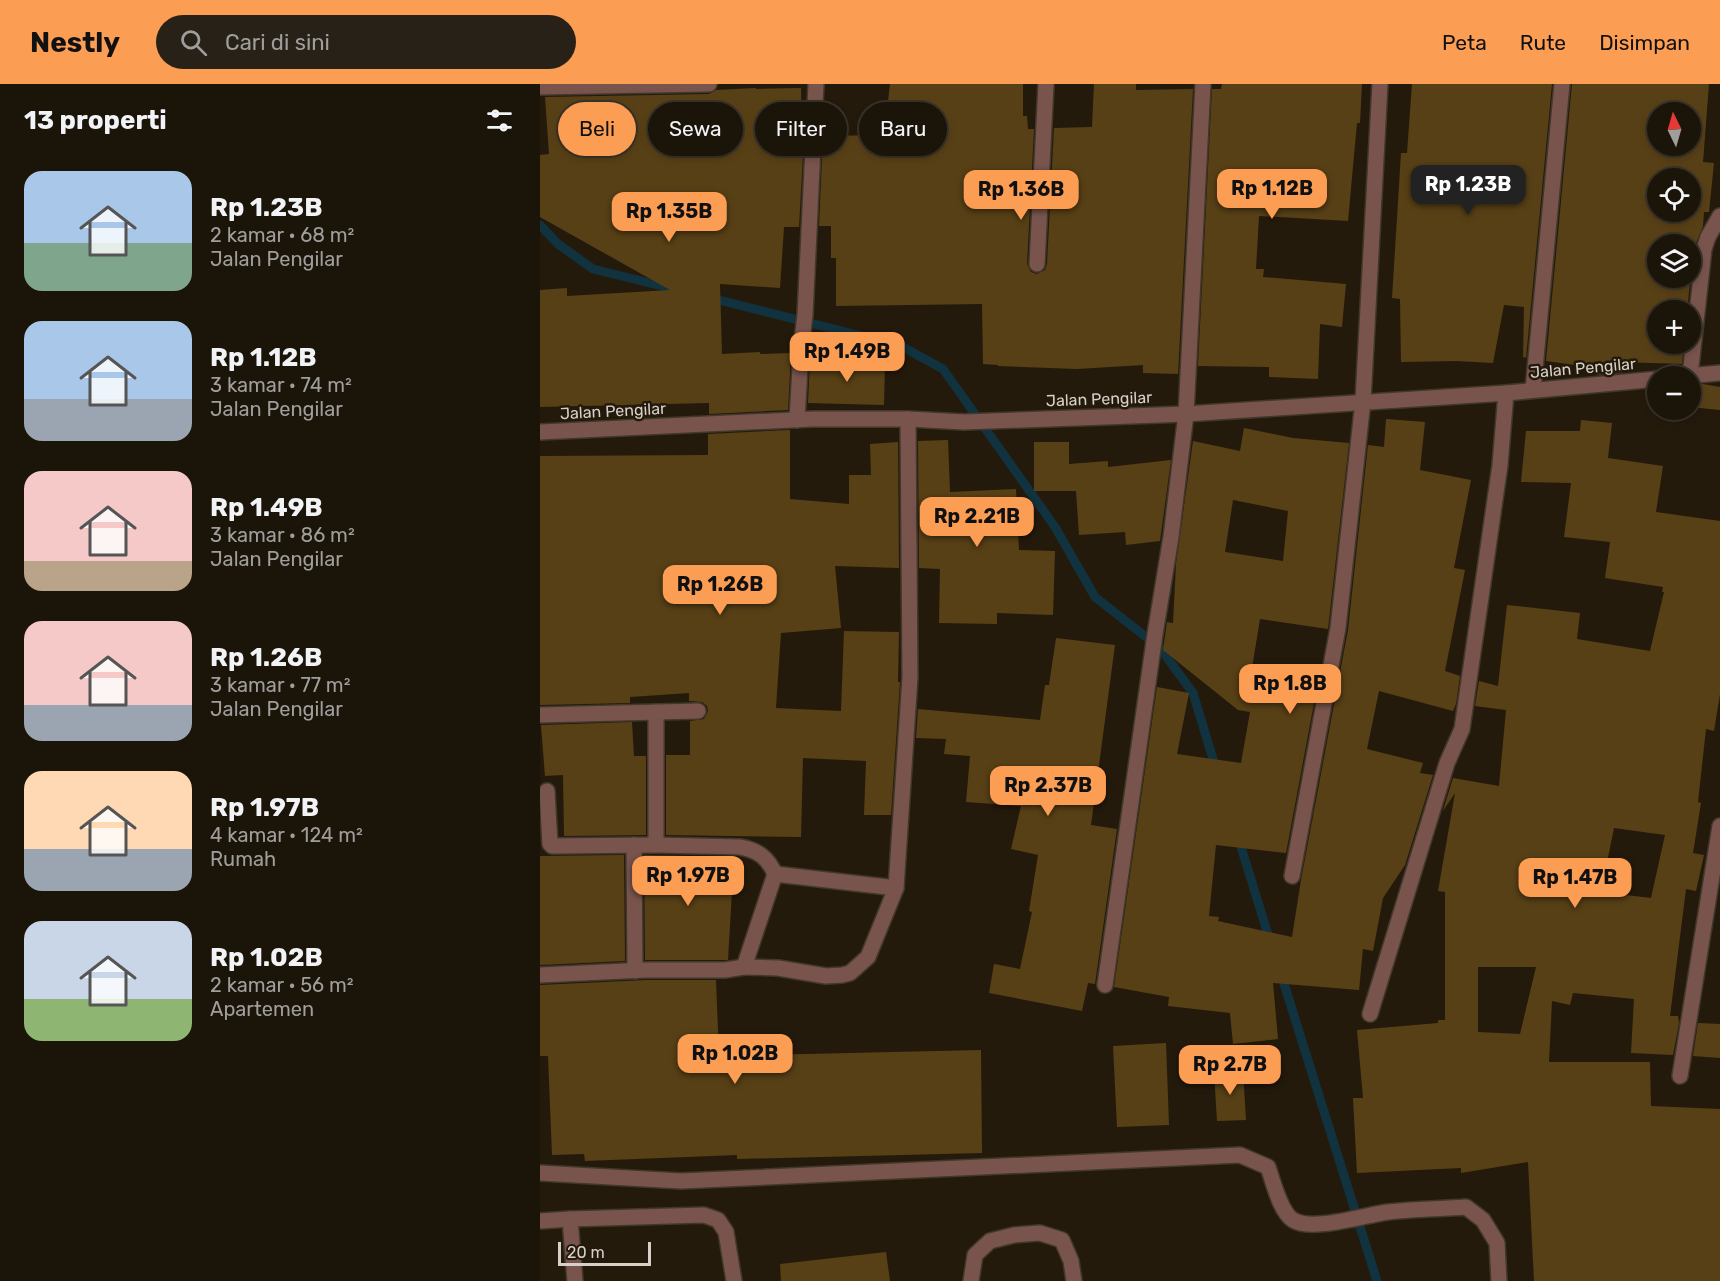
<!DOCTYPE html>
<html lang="id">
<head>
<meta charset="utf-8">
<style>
  body { margin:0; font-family:Rubik,sans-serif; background:#282117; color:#f1f3f6; height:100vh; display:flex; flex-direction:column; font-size:22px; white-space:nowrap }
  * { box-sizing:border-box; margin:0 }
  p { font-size:20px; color:#a09e9c }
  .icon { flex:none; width:33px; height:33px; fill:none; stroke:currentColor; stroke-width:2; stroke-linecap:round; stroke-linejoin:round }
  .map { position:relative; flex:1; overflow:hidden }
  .drawer { display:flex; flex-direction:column; background:#1b1409; width:540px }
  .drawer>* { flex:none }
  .guide { position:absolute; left:18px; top:18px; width:570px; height:54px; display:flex; gap:12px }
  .needle { width:39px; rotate:355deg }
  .fabs { position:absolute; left:1107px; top:18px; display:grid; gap:12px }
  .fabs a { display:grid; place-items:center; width:54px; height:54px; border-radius:50%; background:#1b1409; box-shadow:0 3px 9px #0003,0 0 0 2px #39332a; font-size:30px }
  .scale { position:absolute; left:18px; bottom:15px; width:93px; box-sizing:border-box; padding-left:6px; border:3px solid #d7d0c8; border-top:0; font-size:16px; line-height:21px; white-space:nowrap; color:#d7d0c8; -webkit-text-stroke:4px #241a0c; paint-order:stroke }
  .price { position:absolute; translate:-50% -51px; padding:0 14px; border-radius:12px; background:#fc9d54; color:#111; font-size:20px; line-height:39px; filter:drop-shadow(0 2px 3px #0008) }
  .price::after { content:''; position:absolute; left:50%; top:36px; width:18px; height:14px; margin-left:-9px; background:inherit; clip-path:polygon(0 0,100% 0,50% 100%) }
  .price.active { background:#222; color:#fff }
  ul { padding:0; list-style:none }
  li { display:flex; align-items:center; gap:18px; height:150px; padding:0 24px }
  li span { display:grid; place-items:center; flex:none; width:168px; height:120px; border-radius:18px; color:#555 }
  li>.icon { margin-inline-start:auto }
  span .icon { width:72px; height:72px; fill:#fffc; stroke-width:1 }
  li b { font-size:26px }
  h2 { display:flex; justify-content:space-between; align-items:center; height:72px; padding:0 24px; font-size:26px }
  .tag { padding:0 21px; border-radius:27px; background:#1b1409; box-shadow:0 3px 9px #0003,0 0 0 2px #39332a; font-size:21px; line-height:54px }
  .tag.active { background:#fc9d54; color:#111 }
  header { display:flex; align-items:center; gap:36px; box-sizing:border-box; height:84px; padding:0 30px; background:#fc9d54; color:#111 }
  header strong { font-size:28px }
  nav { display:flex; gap:33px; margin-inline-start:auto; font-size:21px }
  .search { width:420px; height:54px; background:#282117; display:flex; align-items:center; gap:15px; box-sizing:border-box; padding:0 21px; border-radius:33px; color:#a09e9c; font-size:22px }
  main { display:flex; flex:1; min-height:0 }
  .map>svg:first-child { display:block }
</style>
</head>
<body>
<header>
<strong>Nestly</strong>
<div class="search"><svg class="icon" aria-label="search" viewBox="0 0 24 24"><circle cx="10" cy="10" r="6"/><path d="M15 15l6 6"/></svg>Cari di sini</div>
<nav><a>Peta</a><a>Rute</a><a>Disimpan</a></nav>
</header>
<main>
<section class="drawer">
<h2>13 properti<svg class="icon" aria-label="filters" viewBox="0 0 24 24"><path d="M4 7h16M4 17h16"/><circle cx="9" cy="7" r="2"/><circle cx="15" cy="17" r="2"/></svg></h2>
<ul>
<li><span style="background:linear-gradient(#a9c7e8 60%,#7fa58c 0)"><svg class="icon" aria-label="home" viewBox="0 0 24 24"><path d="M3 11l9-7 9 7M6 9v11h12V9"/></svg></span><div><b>Rp 1.23B</b><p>2 kamar · 68 m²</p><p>Jalan Pengilar</p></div></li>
<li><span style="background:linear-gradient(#a9c7e8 65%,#9aa5b1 0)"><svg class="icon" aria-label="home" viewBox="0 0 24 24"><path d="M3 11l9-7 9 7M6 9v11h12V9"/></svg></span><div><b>Rp 1.12B</b><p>3 kamar · 74 m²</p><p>Jalan Pengilar</p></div></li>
<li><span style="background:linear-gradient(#f6c9c9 75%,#b9a48a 0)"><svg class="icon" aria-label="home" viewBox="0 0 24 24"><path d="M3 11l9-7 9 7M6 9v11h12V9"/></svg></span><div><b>Rp 1.49B</b><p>3 kamar · 86 m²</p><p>Jalan Pengilar</p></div></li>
<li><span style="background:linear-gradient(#f6c9c9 70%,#9aa5b1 0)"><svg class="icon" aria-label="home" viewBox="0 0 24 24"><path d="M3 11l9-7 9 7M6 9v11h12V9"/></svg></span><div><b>Rp 1.26B</b><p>3 kamar · 77 m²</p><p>Jalan Pengilar</p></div></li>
<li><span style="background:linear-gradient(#ffd9b3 65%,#9aa5b1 0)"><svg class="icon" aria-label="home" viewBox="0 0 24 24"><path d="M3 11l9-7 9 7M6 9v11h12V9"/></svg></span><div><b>Rp 1.97B</b><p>4 kamar · 124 m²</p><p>Rumah</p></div></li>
<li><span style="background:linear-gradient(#c9d6e8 65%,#8fb573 0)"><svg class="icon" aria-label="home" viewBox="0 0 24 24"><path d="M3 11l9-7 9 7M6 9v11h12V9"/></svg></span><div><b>Rp 1.02B</b><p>2 kamar · 56 m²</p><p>Apartemen</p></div></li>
</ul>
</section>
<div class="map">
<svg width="1180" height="1197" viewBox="0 0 1180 1197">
  <rect width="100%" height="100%" fill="#241a0c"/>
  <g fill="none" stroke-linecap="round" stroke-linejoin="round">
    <g stroke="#11323f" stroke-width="9">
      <path d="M0,141l18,19 35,25 81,20"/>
      <path d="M171,214l190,48 42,23 112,158 40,70 65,51 33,45 23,76"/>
      <path d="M698,753l32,104"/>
      <path d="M741,890l96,307"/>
    </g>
  </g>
  <g fill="#584016" fill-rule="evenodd">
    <path d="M350,0h133v32h4l1,13h6l-7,135 4,8 6,2 8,-4 2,-6 7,-136 38,-1 2,-43h42v6l57,-1 -15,285 -35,-1v-8l-66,4 -79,-3v-1l-15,-1 -1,-60 -146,2v-48h-5v-32h-12l4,-90 61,-1z"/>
    <path d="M682,0h140l-2,39h-3l-9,98 -89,-5 -3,53h8l-1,8 83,7 -4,43 -22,-3 -2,55 -49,-2v-10l-71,-1 14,-277h9z"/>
    <path d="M872,0h140l-26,274 -3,-1 1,-50 -20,-2 -11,58 -37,-2 -55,1 -1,-63 -8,-1 9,-145h6z"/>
    <path d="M1032,0h137l-6,78 11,1 -5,49h-5l-1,14 -9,22 -7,62h-29v34h26l-2,20 -60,-2v11l-26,2v-7l-50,-7zM1118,28h32v34h-32zM1118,94h32v34h-32zM1118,160h32v34h-32z"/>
    <path d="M216,4v1l45,-1 1,49h2l-5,90h-15l-4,61 -60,-4 2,70 38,-2v2l31,-1 -3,57 -79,4v-11l-169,4v-117l27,-2v8l103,-6 -130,-73v-62l9,-1 -4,-57 164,-3 7,-4z"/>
    <path d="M270,276l75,2 -1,43 -76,-2z"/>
    <path d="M1163,300l17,3v23l-30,-3v-21z"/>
    <path d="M846,335l39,3 -5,48 51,10 -17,88 11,2 -20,101 15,5 -4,28 -3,7 -74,-20 -12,58 56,14 -3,10 13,2 -28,90 -22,33 -10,53 -10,-2 -4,41 -86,-7 5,56 -45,5 -3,-31 -62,-7 1,-9 -55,-10 43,-300 32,6 -12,61 64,9 9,-51 -12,-2 -75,-60 4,-28 6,1 3,-59 17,-123 47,10 4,-23 49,10 56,5 -21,186 -68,-10 -9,55 66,13 -31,166 -70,-8 -7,71 10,1 -1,4 74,16 9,-57 47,-250 20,-185 16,2zM693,416l55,11 -5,50 -58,-9z"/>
    <path d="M1041,336l31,3 -4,35 55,8 -7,46 64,9v173l-6,37 -8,-2 -8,73 3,1 -8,50 11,2 -8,36 -10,-2 -16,127h8l1,7 -6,32 -42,-2 3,-54 -61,-6 -3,12 -18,-4 -3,61h101l1,44 69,3v172h-186l-6,-119 -67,11v-5l-104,5 -4,-75h10l-6,-68 81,-7v-3h7v-128l-7,-1 17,-98 -12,18 10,-33 46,8 7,-76 -31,-4 4,-25 19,5 9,-81 73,8 -3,26 73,12 14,-59h-2l1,-5 -58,-9 5,-36 -46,-5 7,-54 -50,-1 5,-51h54zM1074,744l51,7 -14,63 -50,-6zM938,883h58l-16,67 -42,-2z"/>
    <path d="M250,346v69l59,5v-29h22l-1,-31 28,-2 1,126 -64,-2 6,62 -60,5 -5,75 65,3 3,-80 55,1 -1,50h2l-9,133h-27l2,-54 -63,-3 -2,79 -135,-2v-80h24v-34l14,-2 4,-8 -1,-5 -5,-4 -13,-1v-8l-59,4v6l-90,2v-249l168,-1v-21z"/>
    <path d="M408,356l2,52 66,-3 3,61 36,1 -2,64 -56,-2v11l-58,-1 1,-54 -21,-1 -1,-127z"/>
    <path d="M494,358h35v22l39,-3v6l63,-7 -11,81 -34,4 -1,-13 -46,3 -3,-44h-42z"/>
    <path d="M516,554l59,7 -24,180 26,4 -22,155 -7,-1 -6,28 -93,-18 5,-29 26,5 12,-57 -3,-1 9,-56 -27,-6 10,-43 -55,-4 4,-46 -26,-2 2,-15 -30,-1 2,-29 122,11 5,-35h4z"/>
    <path d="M92,638l2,34h12v79l-82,1 -1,-61 -18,1 -4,-51z"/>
    <path d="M84,771l1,106 -85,4v-109z"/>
    <path d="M104,771l90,2 -6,103h-83z"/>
    <path d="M106,896h70l3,76 262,-6 1,103 -245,6v-4l-152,6 -1,-7 -32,1 -4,-99h-8v-71z"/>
    <path d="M1158,939l22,1v34l-27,-2z"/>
    <path d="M626,959l3,82 -52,2 -4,-81z"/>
    <path d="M703,986l3,50 -29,1 -3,-49z"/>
    <path d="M346,1168l4,29h-109l-1,-17z"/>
  </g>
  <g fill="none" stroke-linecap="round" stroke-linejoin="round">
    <defs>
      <g id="minor">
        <path d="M0,3l169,-3"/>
        <path d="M497,180l9,-180"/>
        <path d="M1147,292l33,-3"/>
        <path d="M1150,292l14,-127 4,-12 12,-21"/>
        <path d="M993,306l29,-306"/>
        <path d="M257,336l4,-71 4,-34 11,-231"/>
        <path d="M0,348l272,-13h96l56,3 222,-8 320,-21 152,-14"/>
        <path d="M116,628v133l84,2c18,3 28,11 35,27"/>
        <path d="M0,631l158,-4"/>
        <path d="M7,707l3,53 2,2 104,-1"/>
        <path d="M94,761l1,126"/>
        <path d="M752,792l46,-248 25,-227 17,-317"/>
        <path d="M204,883l34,1 48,8 16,-1 8,-2 18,-16 28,-69 14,-211 -2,-258"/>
        <path d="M0,891l106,-5h79l19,-3 31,-93 121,14"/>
        <path d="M565,901l50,-351 16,-97 15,-123 17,-330"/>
        <path d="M830,930l77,-251 15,-34 38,-264 6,-72"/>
        <path d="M1140,992l40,-250"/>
        <path d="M0,1089l141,8 559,-26 28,12c5,14 12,45 25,53 19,12 72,-5 95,-8 26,-3 52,-3 78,-5l17,13 14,23 2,38"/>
        <path d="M30,1135l134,-4 14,5 8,12 8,49"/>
        <path d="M0,1137l30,-2 5,62"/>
        <path d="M431,1197l4,-26 15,-14 24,-6 26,-2 22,7 9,21 3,20"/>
      </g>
    </defs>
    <use href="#minor" stroke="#41372a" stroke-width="18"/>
    <use href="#minor" stroke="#78544d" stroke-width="15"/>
  </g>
  <g text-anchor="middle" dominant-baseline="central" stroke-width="5" stroke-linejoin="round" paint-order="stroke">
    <g font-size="16" fill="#d7d0c8" stroke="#241a0c">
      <text transform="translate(1043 284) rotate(-5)">Jalan Pengilar</text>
      <text transform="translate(559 315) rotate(-2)">Jalan Pengilar</text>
      <text transform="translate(73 327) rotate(-3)">Jalan Pengilar</text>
    </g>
  </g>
</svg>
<div class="fabs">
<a><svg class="needle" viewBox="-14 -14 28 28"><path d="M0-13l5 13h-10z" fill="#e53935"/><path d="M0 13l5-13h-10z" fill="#a09e9c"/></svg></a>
<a><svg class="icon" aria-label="locate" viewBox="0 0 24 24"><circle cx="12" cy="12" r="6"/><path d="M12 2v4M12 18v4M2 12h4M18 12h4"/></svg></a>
<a><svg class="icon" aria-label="layers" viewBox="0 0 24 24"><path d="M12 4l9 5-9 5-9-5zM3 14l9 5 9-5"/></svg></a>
<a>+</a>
<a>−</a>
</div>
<div class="scale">20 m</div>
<b class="price active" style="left:928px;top:132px">Rp 1.23B</b>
<b class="price" style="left:732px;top:136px">Rp 1.12B</b>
<b class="price" style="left:481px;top:137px">Rp 1.36B</b>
<b class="price" style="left:129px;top:159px">Rp 1.35B</b>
<b class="price" style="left:307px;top:299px">Rp 1.49B</b>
<b class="price" style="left:437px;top:464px">Rp 2.21B</b>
<b class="price" style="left:180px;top:532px">Rp 1.26B</b>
<b class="price" style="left:750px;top:631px">Rp 1.8B</b>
<b class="price" style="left:508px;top:733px">Rp 2.37B</b>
<b class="price" style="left:148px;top:823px">Rp 1.97B</b>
<b class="price" style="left:1035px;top:825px">Rp 1.47B</b>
<b class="price" style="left:195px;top:1001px">Rp 1.02B</b>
<b class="price" style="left:690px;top:1012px">Rp 2.7B</b>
<div class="guide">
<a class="tag active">Beli</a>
<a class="tag">Sewa</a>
<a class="tag">Filter</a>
<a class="tag">Baru</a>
</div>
</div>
</main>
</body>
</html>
